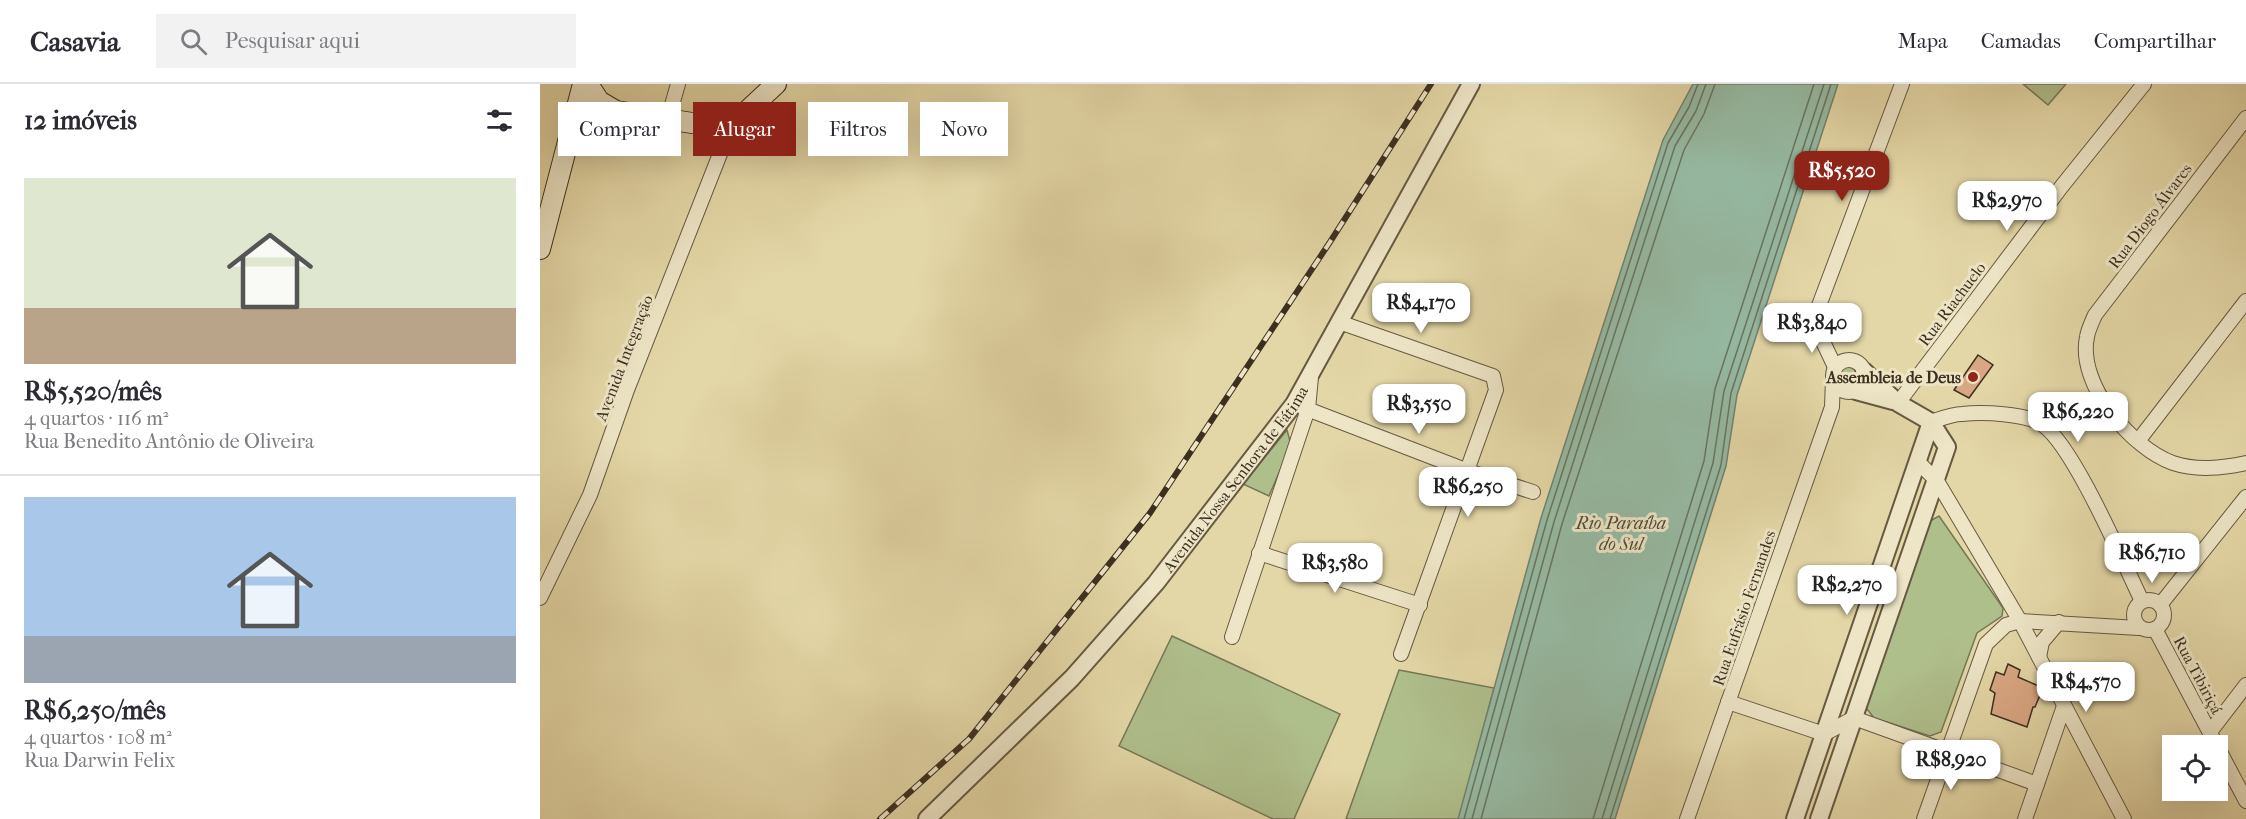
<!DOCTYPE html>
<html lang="pt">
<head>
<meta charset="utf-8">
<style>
  body { margin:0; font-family:"IM FELL French Canon",serif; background:#f2f2f3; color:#2b2b33; height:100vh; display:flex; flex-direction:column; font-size:22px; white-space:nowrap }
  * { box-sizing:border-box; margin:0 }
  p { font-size:20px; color:#7c7c81 }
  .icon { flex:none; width:33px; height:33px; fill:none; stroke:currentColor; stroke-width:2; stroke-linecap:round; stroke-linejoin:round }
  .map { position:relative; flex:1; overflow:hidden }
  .side { display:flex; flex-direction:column; background:#fff; width:540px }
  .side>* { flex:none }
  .guide { position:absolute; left:18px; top:18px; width:570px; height:54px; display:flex; gap:12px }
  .tools { position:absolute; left:1622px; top:651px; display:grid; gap:12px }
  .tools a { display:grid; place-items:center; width:66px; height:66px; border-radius:0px; background:#fff; box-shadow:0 6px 24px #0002; font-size:30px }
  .price { position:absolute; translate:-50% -51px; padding:0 14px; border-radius:12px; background:#fff; color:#222; font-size:20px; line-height:39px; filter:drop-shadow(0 2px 3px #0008) }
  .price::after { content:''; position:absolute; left:50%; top:36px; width:18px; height:14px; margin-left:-9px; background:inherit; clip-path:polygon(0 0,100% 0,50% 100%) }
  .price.current { background:#8f2418; color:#fff }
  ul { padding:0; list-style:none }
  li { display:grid; align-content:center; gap:12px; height:318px; padding:0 24px }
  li+li { border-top:2px solid #e1e1e2 }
  li span { display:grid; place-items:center; height:186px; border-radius:0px; color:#555 }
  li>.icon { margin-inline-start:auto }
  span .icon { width:108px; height:108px; fill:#fffc; stroke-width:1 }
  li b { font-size:26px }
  h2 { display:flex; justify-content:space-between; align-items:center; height:72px; padding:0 24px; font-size:26px }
  .pill { padding:0 21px; border-radius:0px; background:#fff; box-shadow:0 6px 24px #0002; font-size:21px; line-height:54px }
  .pill.current { background:#8f2418; color:#fff }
  header { display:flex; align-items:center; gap:36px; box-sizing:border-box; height:84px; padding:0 30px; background:#fff; border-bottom:2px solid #e1e1e2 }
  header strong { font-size:28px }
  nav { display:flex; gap:33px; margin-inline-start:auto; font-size:21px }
  .search { width:420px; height:54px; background:#f2f2f3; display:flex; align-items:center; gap:15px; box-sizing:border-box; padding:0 21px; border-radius:0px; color:#7c7c81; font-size:22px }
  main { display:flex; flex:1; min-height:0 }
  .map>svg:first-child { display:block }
</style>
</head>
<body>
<header>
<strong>Casavia</strong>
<div class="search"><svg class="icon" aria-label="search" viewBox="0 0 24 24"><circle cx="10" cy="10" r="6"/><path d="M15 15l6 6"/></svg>Pesquisar aqui</div>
<nav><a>Mapa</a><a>Camadas</a><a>Compartilhar</a></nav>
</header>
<main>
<section class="side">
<h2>12 imóveis<svg class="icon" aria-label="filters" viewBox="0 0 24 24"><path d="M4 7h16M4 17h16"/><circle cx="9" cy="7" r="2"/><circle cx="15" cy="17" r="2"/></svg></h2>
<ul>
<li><span style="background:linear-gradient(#dfe7d0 70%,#b9a48a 0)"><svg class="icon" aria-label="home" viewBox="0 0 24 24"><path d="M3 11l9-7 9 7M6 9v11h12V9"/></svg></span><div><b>R$5,520/mês</b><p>4 quartos · 116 m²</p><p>Rua Benedito Antônio de Oliveira</p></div></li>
<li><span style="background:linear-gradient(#a9c7e8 75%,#9aa5b1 0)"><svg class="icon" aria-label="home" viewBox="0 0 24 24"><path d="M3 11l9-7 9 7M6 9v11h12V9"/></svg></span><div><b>R$6,250/mês</b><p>4 quartos · 108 m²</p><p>Rua Darwin Felix</p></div></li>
</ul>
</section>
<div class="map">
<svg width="1706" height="735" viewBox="0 0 1706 735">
  <rect width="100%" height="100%" fill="#e4d7a7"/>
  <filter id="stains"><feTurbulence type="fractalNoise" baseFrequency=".00333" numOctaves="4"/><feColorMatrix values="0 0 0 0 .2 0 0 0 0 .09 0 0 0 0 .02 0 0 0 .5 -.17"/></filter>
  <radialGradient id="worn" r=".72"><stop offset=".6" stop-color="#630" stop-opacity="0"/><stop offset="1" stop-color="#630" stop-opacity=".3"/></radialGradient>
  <g fill="#afbf8c" stroke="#767756" stroke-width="1.5">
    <path d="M1483,0h43l-18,21z"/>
    <circle cx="1308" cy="292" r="9"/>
    <path d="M747,346l4,15 -22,51 -26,-12z"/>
    <path d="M1399,432l64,92 -1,8 -25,17 -36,99 -11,4 -56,-18 -10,-13 66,-184z"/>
    <path d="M632,552l168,78 -46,105h-21l-154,-73z"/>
    <path d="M859,586l95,18 -35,131h-113z"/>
  </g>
  <path fill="#96baa3" stroke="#72826f" stroke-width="1.5" d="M1153,0h145l-101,311 -11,71 -111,353h-157l83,-301 122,-378z"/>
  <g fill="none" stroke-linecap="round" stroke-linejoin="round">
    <g stroke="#697462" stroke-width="1.5">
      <path d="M924,735l83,-299 121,-377 21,-36 9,-23"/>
      <path d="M932,735l82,-297 121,-376 21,-35 10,-27"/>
      <path d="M941,735l81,-295 122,-374 20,-36 11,-30"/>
      <path d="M1053,735l111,-358 11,-72 99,-305"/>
      <path d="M1062,735l111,-356 11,-72 100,-307"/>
      <path d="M1070,735l111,-354 10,-72 100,-309"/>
    </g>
  </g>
  <g fill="#daa784" stroke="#3c2f20" stroke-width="1.5">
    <path d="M1438,271l15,10 -24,33 -15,-8z"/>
    <path d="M1468,580l12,6 -2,7 25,11 -8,19h-2l-6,20 -36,-13 4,-21 -5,-3 6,-18 8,3z"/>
  </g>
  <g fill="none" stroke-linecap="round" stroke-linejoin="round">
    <defs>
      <g id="minor">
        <path d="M1706,34l-151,197c-3,7 -7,15 -8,22 -10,47 44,111 86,126 24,8 49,5 73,0"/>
        <path d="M128,35l10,-35"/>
        <path d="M799,238l154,54 3,14 -95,264"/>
        <circle cx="1309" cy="292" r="16"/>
        <path d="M1295,283l-19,-40 1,-16 85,-227"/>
        <path d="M1358,319l164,-217 82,-102"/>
        <path d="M762,323l166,64 65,21"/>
        <path d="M1391,338c9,-3 21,-8 31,-8 20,-2 64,-1 81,11 31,22 80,137 99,176"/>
        <path d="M1598,357l108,-140"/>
        <path d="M1379,379l18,18 83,140 104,198"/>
        <path d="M719,469l161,52"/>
        <path d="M0,514l50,-103 37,-105 104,-264"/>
        <circle cx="1609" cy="531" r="15"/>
        <path d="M1620,521l86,-108"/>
        <path d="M1615,545l91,172"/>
        <path d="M692,553l76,-228 3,-32"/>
        <path d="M1499,573l3,-15 17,-20"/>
        <path d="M1188,618l96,32 30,-16 183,66"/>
        <path d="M1670,648l36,-47"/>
        <path d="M1147,735l145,-412 1,-29"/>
        <path d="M1384,735l62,-175 20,-19 14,-4 119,7"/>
        <path d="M1485,735l39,-113"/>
      </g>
      <g id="tertiary">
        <path d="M1316,307l37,10"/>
        <path id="s1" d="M387,735l145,-141 84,-95 138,-179 177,-320"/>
        <path d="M1255,735l136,-397"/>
        <path d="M1279,735l128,-372 -16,-25 -33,-19 -34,-32"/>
      </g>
      <g id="secondary">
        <path d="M48,0l11,17 17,10 95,15h20l45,-42"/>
        <path d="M30,62l11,-18 35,-17"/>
        <path d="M0,165l43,-165"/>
      </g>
    </defs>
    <use href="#minor" stroke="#665942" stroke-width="16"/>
    <use href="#tertiary" stroke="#665942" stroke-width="20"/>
    <use href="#secondary" stroke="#3c2f20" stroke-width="22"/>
    <use href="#minor" stroke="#ede5c6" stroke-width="14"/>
    <use href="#tertiary" stroke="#ede5c6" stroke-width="16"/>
    <use href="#secondary" stroke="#ede5c6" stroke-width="20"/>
    <defs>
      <path id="rail" d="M340,735l89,-80 181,-226 180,-271 101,-158"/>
    </defs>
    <use href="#rail" stroke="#3c2f20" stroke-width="6"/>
    <use href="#rail" stroke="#ede5c6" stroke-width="4" stroke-dasharray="11" stroke-linecap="butt"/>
  </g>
  <circle fill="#8f2418" stroke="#ede5c6" stroke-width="2" cx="1433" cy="293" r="6"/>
  <g text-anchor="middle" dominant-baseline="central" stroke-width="6" stroke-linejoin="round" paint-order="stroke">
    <g font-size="16" fill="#3c2f20" stroke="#ede5c6">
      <text transform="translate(1610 132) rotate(-53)">Rua Diogo Álvares</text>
      <text transform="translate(1412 220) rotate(-53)">Rua Riachuelo</text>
      <text transform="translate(84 274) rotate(-69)">Avenida Integração</text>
      <text stroke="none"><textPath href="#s1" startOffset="460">Avenida Nossa Senhora de Fátima</textPath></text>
      <text transform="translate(1204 524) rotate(-71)">Rua Eufrásio Fernandes</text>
      <text transform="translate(1658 591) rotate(62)">Rua Tibiriçá</text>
    </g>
    <g font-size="16" font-weight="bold" fill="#3c2f20" stroke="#ede5c6" text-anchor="end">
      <text x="1421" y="293">Assembleia de Deus</text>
    </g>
    <g font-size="18" font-style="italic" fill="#4e4b3a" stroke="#ede5c6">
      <text x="1081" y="439">Rio Paraíba<tspan x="1081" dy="21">do Sul</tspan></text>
    </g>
  </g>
  <rect width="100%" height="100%" filter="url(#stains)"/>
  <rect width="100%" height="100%" fill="url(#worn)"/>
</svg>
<div class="tools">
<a><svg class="icon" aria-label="locate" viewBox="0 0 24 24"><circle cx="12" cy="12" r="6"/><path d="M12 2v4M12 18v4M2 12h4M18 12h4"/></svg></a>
</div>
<b class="price current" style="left:1302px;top:118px">R$5,520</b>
<b class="price" style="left:1467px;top:148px">R$2,970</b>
<b class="price" style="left:881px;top:250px">R$4,170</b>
<b class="price" style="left:1272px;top:270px">R$3,840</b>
<b class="price" style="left:879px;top:351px">R$3,550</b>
<b class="price" style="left:1538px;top:359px">R$6,220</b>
<b class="price" style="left:928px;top:434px">R$6,250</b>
<b class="price" style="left:1612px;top:500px">R$6,710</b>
<b class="price" style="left:795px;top:510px">R$3,580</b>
<b class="price" style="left:1307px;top:532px">R$2,270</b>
<b class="price" style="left:1546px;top:629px">R$4,570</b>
<b class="price" style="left:1411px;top:707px">R$8,920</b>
<div class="guide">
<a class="pill">Comprar</a>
<a class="pill current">Alugar</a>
<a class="pill">Filtros</a>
<a class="pill">Novo</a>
</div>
</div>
</main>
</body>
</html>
